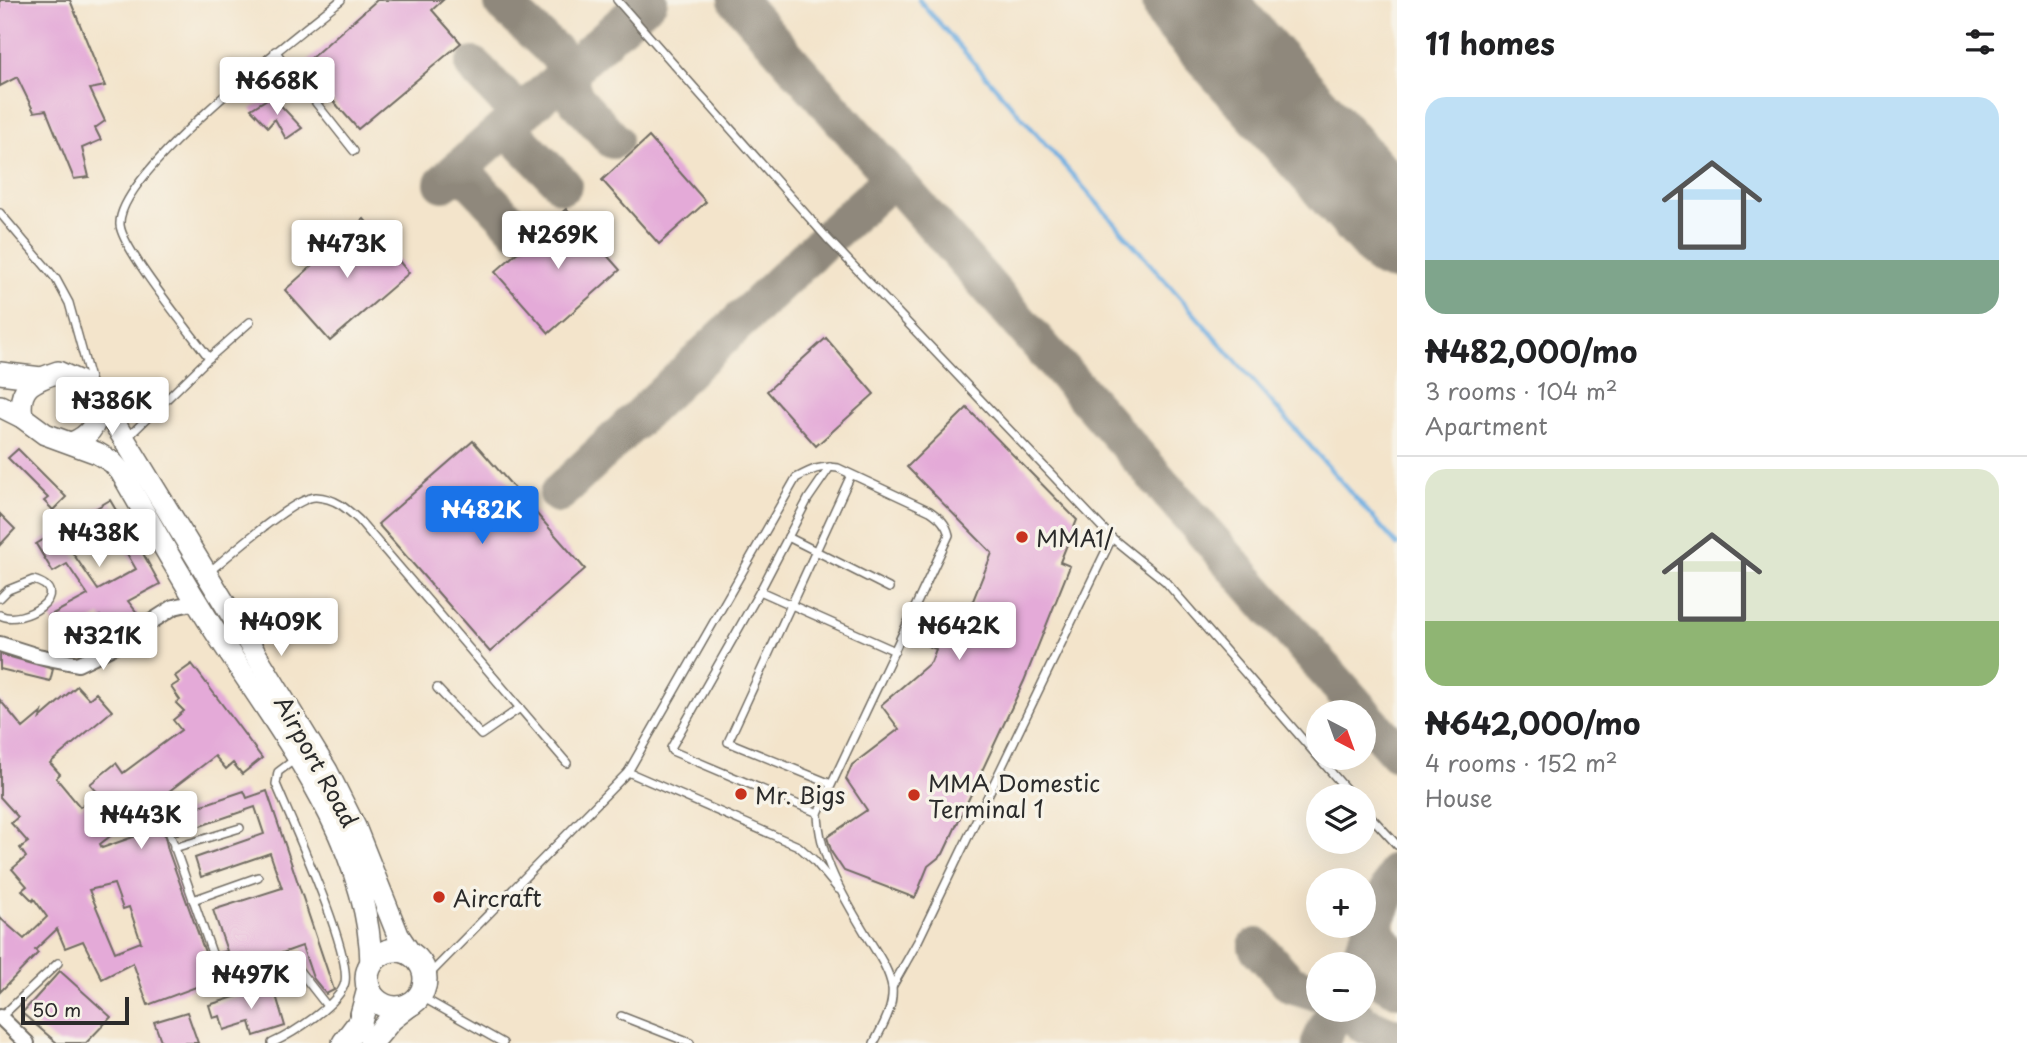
<!DOCTYPE html>
<html lang="en">
<head>
<meta charset="utf-8">
<style>
  body { margin:0; font-family:"Playpen Sans",sans-serif; background:#f6f6f6; color:#202124; height:100vh; display:flex; flex-direction:column; font-size:26px; white-space:nowrap }
  * { box-sizing:border-box; margin:0 }
  p { font-size:23px; color:#757577 }
  .icon { flex:none; width:38px; height:38px; fill:none; stroke:currentColor; stroke-width:2; stroke-linecap:round; stroke-linejoin:round }
  .map { position:relative; flex:1; overflow:hidden }
  .drawer { display:flex; flex-direction:column; background:#fff; width:630px }
  .drawer>* { flex:none }
  .needle { width:46px; rotate:139deg }
  .buttons { position:absolute; left:1306px; top:700px; display:grid; gap:14px }
  .buttons a { display:grid; place-items:center; width:70px; height:70px; border-radius:50%; background:#fff; box-shadow:0 7px 28px #0002; font-size:35px }
  .scale { position:absolute; left:21px; bottom:18px; width:108px; box-sizing:border-box; padding-left:7px; border:4px solid #2b2b2b; border-top:0; font-size:19px; line-height:24px; white-space:nowrap; color:#2b2b2b; -webkit-text-stroke:5px #f7f3e8; paint-order:stroke }
  .price { position:absolute; translate:-50% -60px; padding:0 16px; border-radius:7px; background:#fff; color:#222; font-size:23px; line-height:46px; filter:drop-shadow(0 2px 4px #0008) }
  .price::after { content:''; position:absolute; left:50%; top:42px; width:21px; height:16px; margin-left:-10px; background:inherit; clip-path:polygon(0 0,100% 0,50% 100%) }
  .price.on { background:#1a73e8; color:#fff }
  ul { padding:0; list-style:none }
  li { display:grid; align-content:center; gap:14px; height:371px; padding:0 28px }
  li+li { border-top:2px solid #e0e0e0 }
  li span { display:grid; place-items:center; height:217px; border-radius:21px; color:#555 }
  li>.icon { margin-inline-start:auto }
  span .icon { width:126px; height:126px; fill:#fffc; stroke-width:1 }
  li b { font-size:30px }
  h2 { display:flex; justify-content:space-between; align-items:center; height:84px; padding:0 28px; font-size:30px }
  main { display:flex; flex:1; min-height:0 }
  .map>svg:first-child { display:block }
</style>
</head>
<body>
<main>
<div class="map">
<svg width="1397" height="1043" viewBox="0 0 1397 1043">
  <rect width="100%" height="100%" fill="#f7f3e8"/>
  <filter id="ink" filterUnits="userSpaceOnUse"><feTurbulence type="fractalNoise" baseFrequency=".0143" numOctaves="2"/><feDisplacementMap in="SourceGraphic" scale="14" xChannelSelector="R" yChannelSelector="G"/><feConvolveMatrix kernelMatrix="1 2 1 2 8 2 1 2 1" color-interpolation-filters="sRGB"/></filter>
  <filter id="wash" filterUnits="userSpaceOnUse"><feTurbulence type="fractalNoise" baseFrequency=".00686" numOctaves="4" result="noise"/><feDisplacementMap in="SourceGraphic" scale="28" xChannelSelector="R" yChannelSelector="G"/><feGaussianBlur stdDeviation="1.57" result="paint"/><feColorMatrix in="noise" values="0 0 0 0 0 0 0 0 0 0 0 0 0 0 0 0 0 1.4 0 .05"/><feComposite in="paint" operator="in"/></filter>
  <g filter="url(#wash)">
    <rect width="100%" height="100%" fill="#f3e4cb"/>
    <g fill="none" stroke-linecap="round" stroke-linejoin="round">
      <path stroke="#6dade1" stroke-width="4.5" d="M919,0l478,545"/>
      <g stroke="#8f887b" stroke-width="38">
        <path d="M737,0l625,712"/>
        <path d="M503,4l64,59 9,3"/>
        <path d="M474,66l40,42 12,2"/>
        <path d="M572,69l-2,15 5,14 38,42"/>
        <path d="M514,120l1,16 48,49"/>
        <path d="M467,162v14l50,53"/>
        <path d="M1338,166l59,40"/>
        <path d="M443,183l206,-183"/>
        <path d="M558,494l269,-256 66,-60"/>
        <path d="M1363,714l34,38"/>
        <path d="M1374,928l12,19 11,9"/>
        <path d="M1257,947l34,37 23,7 4,-1"/>
        <path d="M1363,950c6,23 13,29 34,38"/>
        <path d="M1357,964l40,-93"/>
        <path d="M1350,1010l13,14 34,15"/>
        <path d="M1320,1043l15,-33"/>
      </g>
      <path stroke="#8f887b" stroke-width="96" d="M1190,0l207,233"/>
    </g>
    <g id="blocks">
      <g fill="#e4aad8" fill-rule="evenodd">
        <path d="M0,0h70l35,86 -15,3 15,32 -10,7 6,12 -19,8 7,29 -15,2 -28,-69 -12,2 -17,-35 -17,9z"/>
        <path d="M377,0h66l-11,10 29,33 -103,86 -56,-63z"/>
        <path d="M272,96l30,32 -16,11 -11,-20 -7,8 -17,-18z"/>
        <path d="M649,137l57,65 -47,42 -57,-64z"/>
        <path d="M566,209l54,61 -71,63 -54,-61z"/>
        <path d="M364,219l45,54 -79,68 -45,-51z"/>
        <path d="M826,338l48,56 -58,52 -49,-55z"/>
        <path d="M967,408l110,112 -17,42 10,4 -46,115 -81,173 -15,12 -13,32 -71,-27 -12,-18 -5,-16 40,-27 -21,-31 6,-14 47,-36 -18,-24 50,-43 5,-13 -13,-5 12,-29 15,5 5,-12 13,5 24,-60 -85,-86z"/>
        <path d="M473,441l112,128 -95,83 -112,-128z"/>
        <path d="M18,449l48,48 -13,13 -9,-9 4,-3 -40,-40z"/>
        <path d="M110,500l13,22 2,-1 35,63 -32,17 10,13 -27,19 -11,-17 -39,21 -12,-21 39,-21 -21,-31 -14,8 -17,-28zM112,528l24,41 -38,21 -26,-38z"/>
        <path d="M0,514l15,15 -15,16z"/>
        <path d="M0,654l53,15 -3,12 -50,-12z"/>
        <path d="M192,664l70,94 -20,16 -9,-11 -7,6 -11,-13 -115,88 2,4 79,-28 -2,-7 65,-22 3,7 20,-7 67,199 -8,4 -13,-16 -11,-32 -76,27 -7,-20 8,-2 -14,-41 69,-22 -12,-35 -69,24 -6,-19 69,-24 -9,-27 -78,27 -7,-6 -6,4 4,18 47,130 -67,25 -15,-42 -31,16 -19,-38 -18,7 -8,-19 -22,21 3,3 -38,39v-74l24,21 23,-22 -13,-18 -1,2 -11,-11 5,-4 -15,-17 14,-12 -6,-9 8,-6 -17,-19 7,-6 -18,-20v-97l23,28 19,-16 -2,6 37,-32 12,13 7,-6 16,18 -62,52 10,11 -4,4 24,29 19,-13 -9,-10 26,-21 7,10 58,-43 -8,-10 11,-9 -8,-8 4,-3 -9,-13 8,-5 -4,-6zM114,884l9,25 6,-2 12,35 -26,10 -26,-62z"/>
        <path d="M60,971l51,46 -25,26h-29l-35,-30z"/>
        <path d="M273,985l12,41 -31,10 -4,-14 -26,8 -4,-14 -7,2 -4,-13z"/>
        <path d="M187,1012l11,31h-36l-8,-21z"/>
      </g>
    </g>
  </g>
  <g filter="url(#ink)">
    <use href="#blocks" fill-opacity="0" stroke="#716c63" stroke-width="2"/>
    <g fill="none" stroke-linecap="round" stroke-linejoin="round">
      <defs>
        <g id="lane">
          <path d="M617,0l210,238 285,300 53,43 187,215"/>
          <path d="M275,51l79,100"/>
          <path d="M0,213l56,66 13,24 23,83"/>
          <path d="M209,358c-18,-25 -87,-109 -89,-133 -4,-51 179,-192 221,-225"/>
          <path d="M126,439l83,-81 41,-36"/>
          <path d="M788,537l101,51"/>
          <path d="M208,573c19,-16 87,-77 108,-76 19,1 30,11 43,23l208,243"/>
          <path d="M760,591l135,60"/>
          <path d="M0,598l8,-8 25,-10c44,12 -11,47 -33,35"/>
          <path d="M437,688l44,47 39,-27"/>
          <path d="M628,772l170,74 16,14 24,29"/>
          <path d="M831,784l-103,-42 123,-267"/>
          <path d="M1363,808l34,37"/>
          <path d="M818,813l-146,-62 -1,-3 89,-157 48,-92 22,-32"/>
          <path d="M170,834l54,153"/>
          <path d="M174,848l66,-20"/>
          <path d="M193,900l65,-23"/>
          <path d="M426,978l202,-206 168,-294c15,-8 24,-13 42,-10l92,43c10,7 16,12 19,24l-131,278c1,45 27,87 50,125 9,15 21,31 24,49 2,21 -9,38 -18,56"/>
          <path d="M892,987l26,-46 194,-403"/>
          <path d="M212,990l78,-21h8l29,37"/>
          <path d="M420,996l83,47"/>
          <path d="M621,1016l69,27"/>
          <path d="M1,1017l57,-54"/>
          <path d="M272,1043c20,-9 69,-40 73,-61 6,-32 -54,-162 -69,-198l2,-12 16,-12"/>
        </g>
        <g id="street">
          <path d="M0,644l38,12 40,8 31,-15 65,-42 22,-5"/>
          <path d="M0,1017l27,26"/>
        </g>
        <g id="secondary">
          <path d="M0,373l41,5"/>
          <path d="M0,406l22,11 23,17 52,19 15,9 9,10c30,52 59,105 92,156 64,99 157,215 158,337"/>
          <path d="M22,417c-5,-30 10,-36 36,-45l20,9 37,43 212,347 28,56 43,108 12,18"/>
          <path d="M72,443c21,-9 27,-21 24,-43"/>
        </g>
        <g id="primary">
          <circle cx="396" cy="979" r="29"/>
          <path d="M344,1043l16,-21 9,-33"/>
          <path d="M371,1043l20,-24 18,-14"/>
        </g>
      </defs>
      <use href="#lane" stroke="#716c63" stroke-width="10"/>
      <use href="#street" stroke="#716c63" stroke-width="18"/>
      <use href="#secondary" stroke="#716c63" stroke-width="24"/>
      <use href="#primary" stroke="#716c63" stroke-width="26"/>
      <use href="#lane" stroke="#fff" stroke-width="7"/>
      <use href="#street" stroke="#fff" stroke-width="14"/>
      <use href="#secondary" stroke="#fff" stroke-width="21"/>
      <use href="#primary" stroke="#fff" stroke-width="23"/>
    </g>
  </g>
  <g fill="#c8321e" stroke="#f7f3e8" stroke-width="2.5">
    <circle cx="1022" cy="537" r="7"/>
    <circle cx="741" cy="794" r="7"/>
    <circle cx="914" cy="795" r="7"/>
    <circle cx="439" cy="897" r="7"/>
  </g>
  <g text-anchor="middle" dominant-baseline="central" stroke-width="7" stroke-linejoin="round" paint-order="stroke">
    <g font-size="23" fill="#2b2b2b" stroke="#f7f3e8" text-anchor="start">
      <text x="1036" y="537">MMA1/</text>
      <text x="928" y="782">MMA Domestic<tspan x="928" dy="26">Terminal 1</tspan></text>
      <text x="755" y="794">Mr. Bigs</text>
      <text x="453" y="897">Aircraft</text>
    </g>
    <g font-size="23" fill="#2b2b2b" stroke="#f7f3e8">
      <text transform="translate(317 761) rotate(61)">Airport Road</text>
    </g>
  </g>
</svg>
<div class="buttons">
<a><svg class="needle" viewBox="-14 -14 28 28"><path d="M0-13l5 13h-10z" fill="#e53935"/><path d="M0 13l5-13h-10z" fill="#757577"/></svg></a>
<a><svg class="icon" aria-label="layers" viewBox="0 0 24 24"><path d="M12 4l9 5-9 5-9-5zM3 14l9 5 9-5"/></svg></a>
<a>+</a>
<a>−</a>
</div>
<div class="scale">50 m</div>
<b class="price" style="left:277px;top:117px">₦668K</b>
<b class="price" style="left:558px;top:271px">₦269K</b>
<b class="price" style="left:347px;top:280px">₦473K</b>
<b class="price" style="left:112px;top:437px">₦386K</b>
<b class="price on" style="left:482px;top:546px">₦482K</b>
<b class="price" style="left:99px;top:569px">₦438K</b>
<b class="price" style="left:281px;top:658px">₦409K</b>
<b class="price" style="left:959px;top:662px">₦642K</b>
<b class="price" style="left:103px;top:672px">₦321K</b>
<b class="price" style="left:141px;top:851px">₦443K</b>
<b class="price" style="left:251px;top:1011px">₦497K</b>
</div>
<section class="drawer">
<h2>11 homes<svg class="icon" aria-label="filters" viewBox="0 0 24 24"><path d="M4 7h16M4 17h16"/><circle cx="9" cy="7" r="2"/><circle cx="15" cy="17" r="2"/></svg></h2>
<ul>
<li><span style="background:linear-gradient(#bfe0f5 75%,#7fa58c 0)"><svg class="icon" aria-label="home" viewBox="0 0 24 24"><path d="M3 11l9-7 9 7M6 9v11h12V9"/></svg></span><div><b>₦482,000/mo</b><p>3 rooms · 104 m²</p><p>Apartment</p></div></li>
<li><span style="background:linear-gradient(#dfe7d0 70%,#8fb573 0)"><svg class="icon" aria-label="home" viewBox="0 0 24 24"><path d="M3 11l9-7 9 7M6 9v11h12V9"/></svg></span><div><b>₦642,000/mo</b><p>4 rooms · 152 m²</p><p>House</p></div></li>
</ul>
</section>
</main>
</body>
</html>
